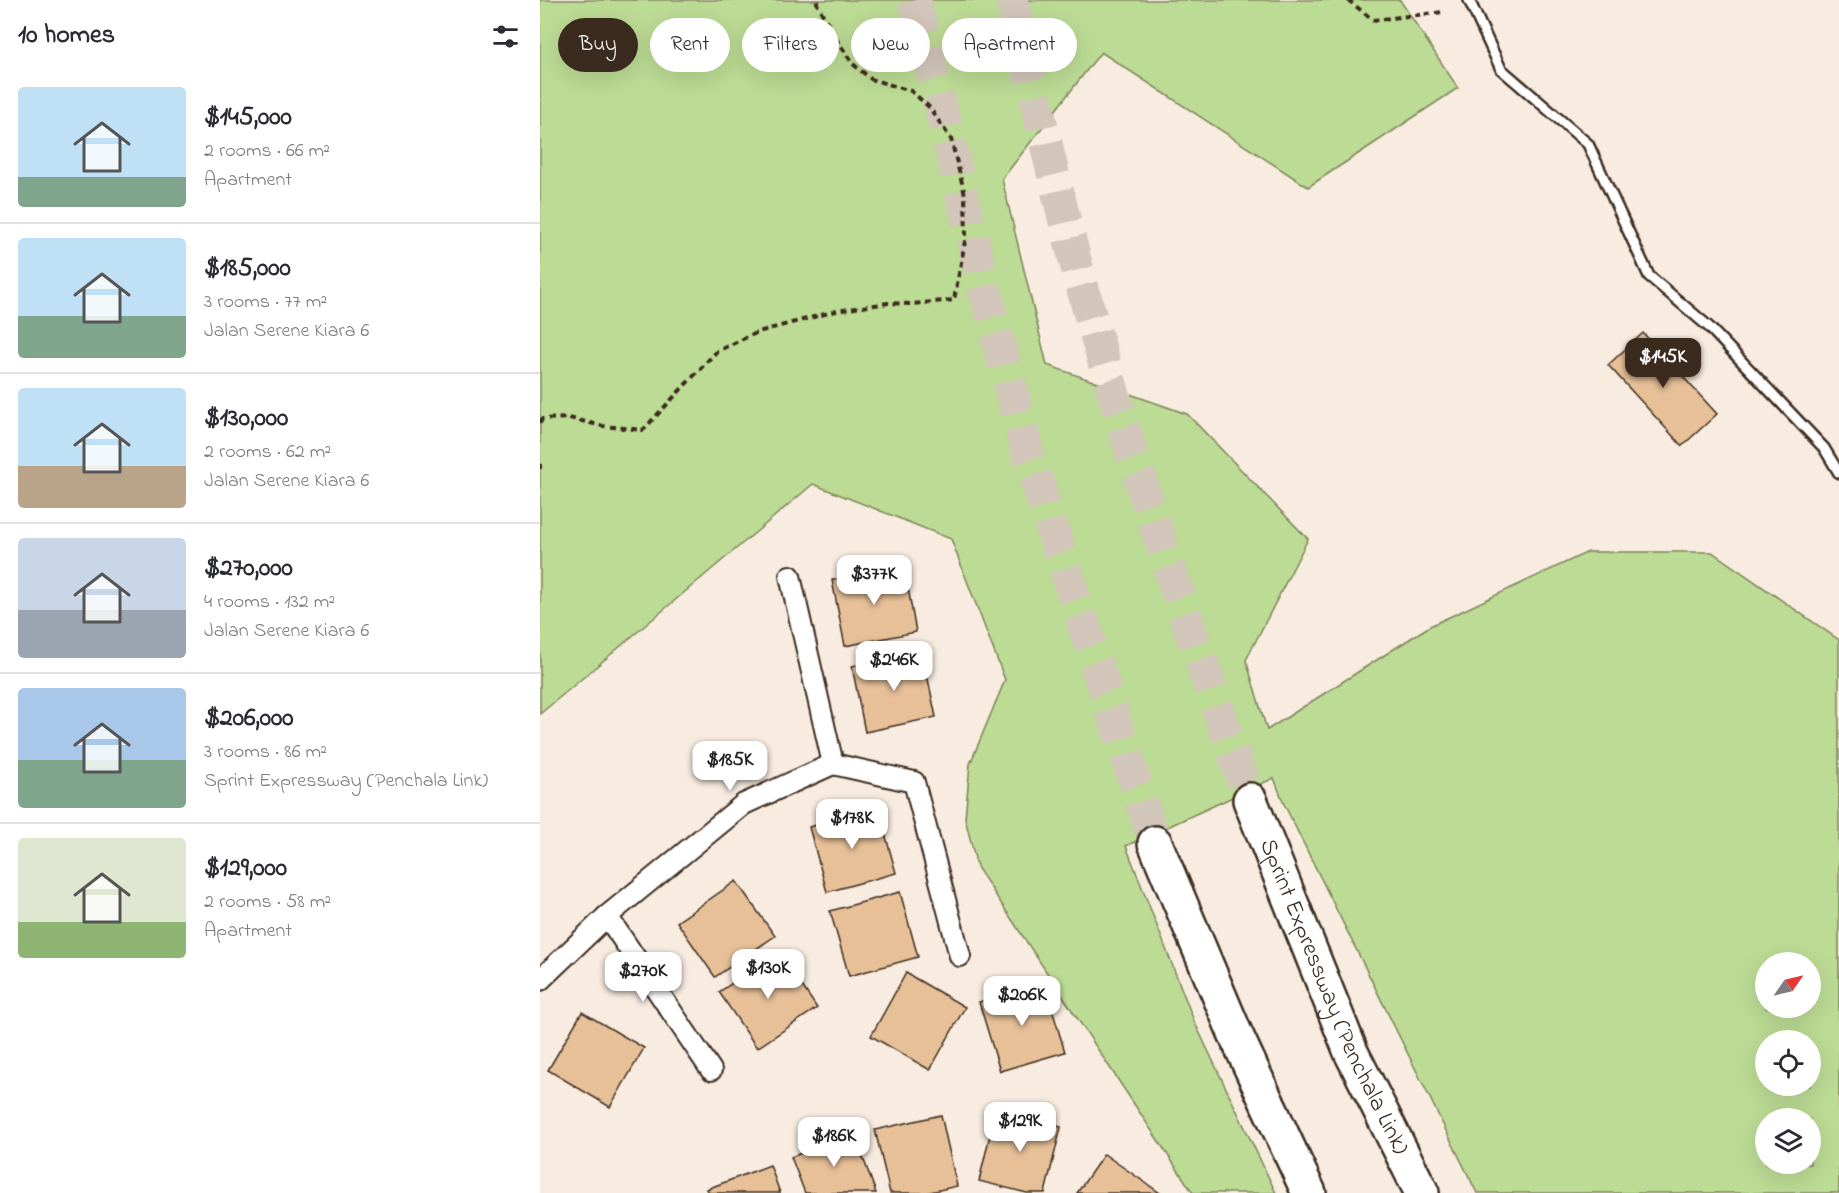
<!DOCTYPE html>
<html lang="en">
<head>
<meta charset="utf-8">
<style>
  body { margin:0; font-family:"Indie Flower",sans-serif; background:#f2f2f3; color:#2b2b33; height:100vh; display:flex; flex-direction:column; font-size:22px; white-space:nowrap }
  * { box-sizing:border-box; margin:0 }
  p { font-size:20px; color:#7c7c81 }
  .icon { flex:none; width:33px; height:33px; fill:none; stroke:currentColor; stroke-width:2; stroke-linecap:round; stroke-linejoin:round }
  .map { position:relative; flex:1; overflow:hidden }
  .sheet { display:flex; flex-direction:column; background:#fff; width:540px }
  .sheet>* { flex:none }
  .top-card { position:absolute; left:18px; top:18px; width:570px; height:54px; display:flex; gap:12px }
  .needle { width:39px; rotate:56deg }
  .tools { position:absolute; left:1215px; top:952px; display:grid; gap:12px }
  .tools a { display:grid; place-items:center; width:66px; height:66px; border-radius:50%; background:#fff; box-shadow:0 6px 24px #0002; font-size:30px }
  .price { position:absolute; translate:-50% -51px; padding:0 14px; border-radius:12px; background:#fff; color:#222; font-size:20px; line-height:39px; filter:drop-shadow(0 2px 3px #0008) }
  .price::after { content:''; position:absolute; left:50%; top:36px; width:18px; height:14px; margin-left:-9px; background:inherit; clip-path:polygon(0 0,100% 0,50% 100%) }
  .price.current { background:#3b2a1e; color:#fff }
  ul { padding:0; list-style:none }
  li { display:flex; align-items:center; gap:18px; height:150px; padding:0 18px }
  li+li { border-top:2px solid #e1e1e2 }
  li span { display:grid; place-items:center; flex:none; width:168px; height:120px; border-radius:6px; color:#555 }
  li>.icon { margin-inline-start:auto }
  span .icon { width:72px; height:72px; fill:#fffc; stroke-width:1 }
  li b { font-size:26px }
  h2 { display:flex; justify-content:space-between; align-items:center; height:72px; padding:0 18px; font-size:26px }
  .pill { padding:0 21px; border-radius:27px; background:#fff; box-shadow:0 6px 24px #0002; font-size:21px; line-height:54px }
  .pill.current { background:#3b2a1e; color:#fff }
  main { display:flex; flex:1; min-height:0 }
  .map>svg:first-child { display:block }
</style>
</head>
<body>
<main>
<section class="sheet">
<h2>10 homes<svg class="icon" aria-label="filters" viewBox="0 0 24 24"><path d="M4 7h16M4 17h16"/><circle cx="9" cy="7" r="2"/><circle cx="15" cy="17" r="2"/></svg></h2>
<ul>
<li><span style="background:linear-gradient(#bfe0f5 75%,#7fa58c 0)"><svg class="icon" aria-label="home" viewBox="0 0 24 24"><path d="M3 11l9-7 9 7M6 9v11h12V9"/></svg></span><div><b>$145,000</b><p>2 rooms · 66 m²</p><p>Apartment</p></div></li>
<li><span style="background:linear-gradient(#bfe0f5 65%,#7fa58c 0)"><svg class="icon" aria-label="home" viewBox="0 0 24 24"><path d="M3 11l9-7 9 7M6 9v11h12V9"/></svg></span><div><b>$185,000</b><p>3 rooms · 77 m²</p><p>Jalan Serene Kiara 6</p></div></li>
<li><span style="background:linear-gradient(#bfe0f5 65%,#b9a48a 0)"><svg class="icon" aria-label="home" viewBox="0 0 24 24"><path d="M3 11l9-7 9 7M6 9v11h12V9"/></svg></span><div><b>$130,000</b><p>2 rooms · 62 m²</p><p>Jalan Serene Kiara 6</p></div></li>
<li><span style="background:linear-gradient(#c9d6e8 60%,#9aa5b1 0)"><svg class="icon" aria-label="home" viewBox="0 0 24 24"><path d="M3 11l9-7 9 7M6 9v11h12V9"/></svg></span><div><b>$270,000</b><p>4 rooms · 132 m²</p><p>Jalan Serene Kiara 6</p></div></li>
<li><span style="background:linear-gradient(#a9c7e8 60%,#7fa58c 0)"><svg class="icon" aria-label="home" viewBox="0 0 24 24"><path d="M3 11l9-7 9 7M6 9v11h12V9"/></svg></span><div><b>$206,000</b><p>3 rooms · 86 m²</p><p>Sprint Expressway (Penchala Link)</p></div></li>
<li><span style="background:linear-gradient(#dfe7d0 70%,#8fb573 0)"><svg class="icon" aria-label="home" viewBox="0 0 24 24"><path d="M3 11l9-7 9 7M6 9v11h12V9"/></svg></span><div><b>$129,000</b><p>2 rooms · 58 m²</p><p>Apartment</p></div></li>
</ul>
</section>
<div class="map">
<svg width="1299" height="1193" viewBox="0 0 1299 1193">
  <rect width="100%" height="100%" fill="#f8ece0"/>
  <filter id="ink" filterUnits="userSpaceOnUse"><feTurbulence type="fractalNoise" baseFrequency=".0167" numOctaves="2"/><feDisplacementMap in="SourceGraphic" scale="12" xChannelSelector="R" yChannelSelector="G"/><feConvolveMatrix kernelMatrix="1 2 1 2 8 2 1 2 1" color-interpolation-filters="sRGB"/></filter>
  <g filter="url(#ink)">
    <path fill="#bcdb94" stroke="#7c8259" stroke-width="1.5" fill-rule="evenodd" d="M0,0h860l58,88 -150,99 -207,-135 -99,127 45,186 140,49 121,125 -62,121 21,70 163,-104 158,-74h124l127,88v553h-362l-193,-389 -10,-26 -148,68 68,175 82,172h-83l-216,-326 -12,-49 5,-54 35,-84 -54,-141 -138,-55 -273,230zM1226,963h44v45h-44zM1226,1041h44v45h-44zM1226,1119h44v45h-44z"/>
    <g fill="#e7c098" stroke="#3b2a1e" stroke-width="1.5">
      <path d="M1103,333l74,81 -35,32 -74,-81z"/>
      <path d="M364,566l12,66 -71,14 -13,-66z"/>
      <path d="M382,651l14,66 -71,15 -13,-66z"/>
      <path d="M338,808l18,65 -69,19 -18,-65z"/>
      <path d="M196,881l39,55 -60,41 -38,-55z"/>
      <path d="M360,892l18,65 -69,19 -19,-65z"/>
      <path d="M239,952l38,56 -60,40 -38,-56z"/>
      <path d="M366,973l59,34 -35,63 -59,-34z"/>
      <path d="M504,983l21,69 -65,19 -21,-69z"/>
      <path d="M42,1012l62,36 -34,59 -62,-37z"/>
      <path d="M456,1110l65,17 -16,66h-18l-48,-12z"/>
      <path d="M401,1115l16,71 -31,7h-36l-15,-63z"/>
      <path d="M314,1133l22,60h-71l-14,-36z"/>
      <path d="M564,1154l56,39h-83z"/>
      <path d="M230,1165l10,28h-71l-2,-4z"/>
    </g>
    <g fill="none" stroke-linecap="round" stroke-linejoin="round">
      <g stroke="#d2c5b9" stroke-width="33" stroke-dasharray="33 16" stroke-linecap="butt">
        <path d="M375,0l69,287 45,171 126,385"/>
        <path d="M472,0c24,100 46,201 74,300 48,169 105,334 164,500"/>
      </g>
      <defs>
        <path id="lane" d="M929,0l32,69 87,75 61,132 60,51 115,121 15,25"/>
        <g id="street">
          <path d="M293,764l81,18 46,174"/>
          <path d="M67,916l104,154"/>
          <path d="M0,980l67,-64 137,-112 89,-40 -43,-188"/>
        </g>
        <g id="highway">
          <path id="s1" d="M710,800l101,252 71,141"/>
          <path d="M615,843l80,190 74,160"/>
        </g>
      </defs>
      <use href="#lane" stroke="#3b2a1e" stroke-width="14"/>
      <use href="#street" stroke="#3b2a1e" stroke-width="24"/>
      <use href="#highway" stroke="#3b2a1e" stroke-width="38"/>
      <g stroke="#3b2a1e" stroke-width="4" stroke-dasharray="6 4.5" stroke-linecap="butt">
        <path d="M808,0l25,20 71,-8"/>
        <path d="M0,423l2,-4 27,-1 34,8 40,4 74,-79 41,-19 78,-21 52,-8 25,1 41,-4 12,-64 -1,-41 -14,-56 -22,-32 -18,-16 -40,-12 -18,-15 -16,-24 -20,-36v-4"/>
        <path d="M0,464v5"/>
      </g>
      <use href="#lane" stroke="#fff" stroke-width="9"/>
      <use href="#street" stroke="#fff" stroke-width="20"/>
      <use href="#highway" stroke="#fff" stroke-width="33"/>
    </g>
  </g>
  <g text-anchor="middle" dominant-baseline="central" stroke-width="5" stroke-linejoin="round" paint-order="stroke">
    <g font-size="24" fill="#3b2a1e" stroke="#fff">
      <text stroke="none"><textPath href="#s1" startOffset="214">Sprint Expressway (Penchala Link)</textPath></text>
    </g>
  </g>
</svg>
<div class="tools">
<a><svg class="needle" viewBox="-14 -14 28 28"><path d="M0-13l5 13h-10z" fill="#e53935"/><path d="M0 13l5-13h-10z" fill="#7c7c81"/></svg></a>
<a><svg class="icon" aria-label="locate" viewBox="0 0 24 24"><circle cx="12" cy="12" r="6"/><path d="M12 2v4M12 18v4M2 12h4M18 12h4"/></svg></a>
<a><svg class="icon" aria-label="layers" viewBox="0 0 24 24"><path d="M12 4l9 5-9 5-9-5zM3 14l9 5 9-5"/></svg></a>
</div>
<b class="price current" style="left:1123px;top:389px">$145K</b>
<b class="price" style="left:334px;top:606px">$377K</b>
<b class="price" style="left:354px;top:692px">$246K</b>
<b class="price" style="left:190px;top:792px">$185K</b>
<b class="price" style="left:312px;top:850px">$178K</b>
<b class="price" style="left:228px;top:1000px">$130K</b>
<b class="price" style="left:103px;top:1003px">$270K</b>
<b class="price" style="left:482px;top:1027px">$206K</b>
<b class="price" style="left:480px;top:1153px">$129K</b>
<b class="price" style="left:294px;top:1168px">$186K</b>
<div class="top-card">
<a class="pill current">Buy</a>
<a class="pill">Rent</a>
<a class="pill">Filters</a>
<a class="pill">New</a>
<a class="pill">Apartment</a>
</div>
</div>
</main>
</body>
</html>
